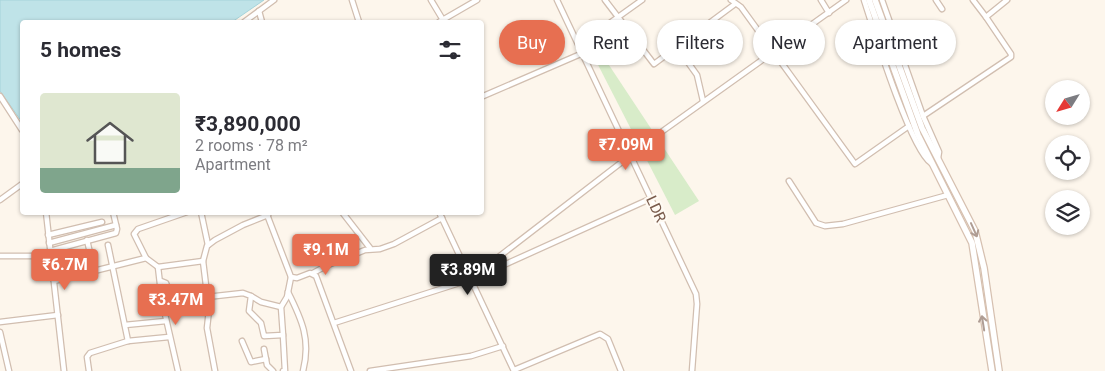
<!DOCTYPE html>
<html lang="en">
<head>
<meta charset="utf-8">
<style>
  body { margin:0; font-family:Roboto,sans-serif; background:#f7f7f7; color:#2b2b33; height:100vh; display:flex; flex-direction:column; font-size:19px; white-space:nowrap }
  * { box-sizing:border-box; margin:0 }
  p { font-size:16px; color:#7c7c81 }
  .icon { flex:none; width:28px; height:28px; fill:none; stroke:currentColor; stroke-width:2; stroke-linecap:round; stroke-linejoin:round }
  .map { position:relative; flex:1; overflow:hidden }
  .panel { position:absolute; left:20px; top:20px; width:464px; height:195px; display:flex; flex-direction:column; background:#fff; border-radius:5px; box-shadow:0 1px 4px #0004 }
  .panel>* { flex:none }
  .hud { position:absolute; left:499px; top:20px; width:475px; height:45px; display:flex; gap:10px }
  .needle { width:32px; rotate:233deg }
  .tools { position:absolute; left:1045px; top:80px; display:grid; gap:10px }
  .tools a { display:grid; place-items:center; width:45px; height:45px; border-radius:50%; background:#fff; box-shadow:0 1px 4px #0004; font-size:25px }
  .price { position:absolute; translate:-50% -42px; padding:0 11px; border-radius:5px; background:#e76f51; color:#fff; font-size:16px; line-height:32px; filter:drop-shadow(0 1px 2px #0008) }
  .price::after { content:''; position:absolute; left:50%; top:30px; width:15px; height:11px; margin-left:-8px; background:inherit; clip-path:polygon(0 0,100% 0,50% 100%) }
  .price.active { background:#222; color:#fff }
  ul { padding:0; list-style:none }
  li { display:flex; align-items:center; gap:15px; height:125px; padding:0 20px }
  li span { display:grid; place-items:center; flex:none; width:140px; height:100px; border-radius:5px; color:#555 }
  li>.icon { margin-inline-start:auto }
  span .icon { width:60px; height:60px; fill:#fffc; stroke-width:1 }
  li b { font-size:21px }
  h2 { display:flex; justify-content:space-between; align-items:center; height:60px; padding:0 20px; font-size:21px }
  .chip { padding:0 18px; border-radius:22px; background:#fff; box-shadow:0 1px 4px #0004; font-size:18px; line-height:45px }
  .chip.active { background:#e76f51; color:#fff }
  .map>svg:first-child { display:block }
</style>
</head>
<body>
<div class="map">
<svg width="1105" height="371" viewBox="0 0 1105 371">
  <rect width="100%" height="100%" fill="#fdf6ec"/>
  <path fill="#d8ecc9" d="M603,56l96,145 -24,14 -81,-158z"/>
  <path fill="#bfe3e8" stroke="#a5d3da" d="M0,0h264l-32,22h-210v100l-22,-31z"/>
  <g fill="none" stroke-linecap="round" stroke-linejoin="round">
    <defs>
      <g id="minor">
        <path d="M352,0l7,22"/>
        <path d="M431,0l12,20"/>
        <path d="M557,0l139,294 1,10 -5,67"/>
        <path d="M605,0l49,64 81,-60"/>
        <path d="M731,0l10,7 114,157 54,-38"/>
        <path d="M821,0l8,13"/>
        <path d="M864,0c10,31 46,148 67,163"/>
        <path d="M882,0l41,116 16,36 -1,6"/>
        <path d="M936,0l6,9"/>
        <path d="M973,0l13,17"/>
        <path d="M259,11l3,11"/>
        <path d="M244,22l30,-22"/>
        <path d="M439,22l38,-22"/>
        <path d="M579,45l63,-45"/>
        <path d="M677,47l20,28 6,26"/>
        <path d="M0,96l22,34"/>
        <path d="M481,97l102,-44"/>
        <path d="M923,116l88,-59v-3l-25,-37 21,-17"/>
        <path d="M789,181l27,42 9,3 18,-2 105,-29"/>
        <path d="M0,200l22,-16"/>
        <path d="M46,212l18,159"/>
        <path d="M187,212l-49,17 -4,5 12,24 12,9 45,-6"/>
        <path d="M201,212l7,33"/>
        <path d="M266,212l25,65 6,1 13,-5 6,3 35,95"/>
        <path d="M342,212l28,36"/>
        <path d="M439,212l75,159"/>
        <path d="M48,235l54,-13"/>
        <path d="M87,240l7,30"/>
        <path d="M49,243l67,-18"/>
        <path d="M108,245l20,96"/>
        <path d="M50,251l66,-18 1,-4 -4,-17"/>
        <path d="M0,256h51"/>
        <path d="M158,267l4,34 16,70"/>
        <path d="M313,273l15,-8 37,-15 15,-1 14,-5 48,-26"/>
        <path d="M470,279l183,-141 193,-138"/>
        <path d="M54,281l92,-23"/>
        <path d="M161,281l5,2 7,20"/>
        <path d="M288,292c14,28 23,48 15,79"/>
        <path d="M251,296l10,6 20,5"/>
        <path d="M207,297l36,-4 8,3 -2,15 12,12 3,13 19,-1 -2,-28 6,-10 4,-20"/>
        <path d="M0,322l58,-7"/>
        <path d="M334,323l141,-45 177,-80"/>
        <path d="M125,325l41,-4"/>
        <path d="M0,332l9,39"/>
        <path d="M242,341l9,21 15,-3"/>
        <path d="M264,349l3,16 6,6"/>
        <path d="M514,370l86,-36 8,5 13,32"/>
        <path d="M89,371l-2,-14 3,-4 38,-12 41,-4"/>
        <path d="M215,371l-8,-43 2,-18 -6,-49 4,-15 8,-6 28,-15 25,-10"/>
        <path d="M283,371h2l-2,-36"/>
        <path d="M370,371l101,-15 32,-10"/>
      </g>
      <g id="secondary">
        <path d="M869,0l49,135 54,108 20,128"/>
        <path d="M875,0l47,128 53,103 9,37 15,103"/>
      </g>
    </defs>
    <use href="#minor" stroke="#d1beb0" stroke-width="7"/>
    <use href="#secondary" stroke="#d6c0b0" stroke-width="8"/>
    <use href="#minor" stroke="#fff" stroke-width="4.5"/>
    <use href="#secondary" stroke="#fff" stroke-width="5.5"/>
  </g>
  <defs><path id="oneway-shaft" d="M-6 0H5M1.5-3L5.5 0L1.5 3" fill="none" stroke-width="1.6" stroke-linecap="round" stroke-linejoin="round" transform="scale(1.25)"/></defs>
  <g stroke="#af9d94">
    <use href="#oneway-shaft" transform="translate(974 230) rotate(66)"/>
    <use href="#oneway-shaft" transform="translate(983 323) rotate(-99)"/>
  </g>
  <g text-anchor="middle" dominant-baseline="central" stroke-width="4.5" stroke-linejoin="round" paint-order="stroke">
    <g font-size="15" fill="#7a5c4d" stroke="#fffaf3">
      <text transform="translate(656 209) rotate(65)">LDR</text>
    </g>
  </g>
</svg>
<div class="tools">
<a><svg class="needle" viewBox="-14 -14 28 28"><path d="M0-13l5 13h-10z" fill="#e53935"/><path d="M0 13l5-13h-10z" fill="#7c7c81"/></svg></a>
<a><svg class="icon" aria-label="locate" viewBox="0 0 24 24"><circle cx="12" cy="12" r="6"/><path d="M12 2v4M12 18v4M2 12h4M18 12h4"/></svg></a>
<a><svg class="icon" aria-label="layers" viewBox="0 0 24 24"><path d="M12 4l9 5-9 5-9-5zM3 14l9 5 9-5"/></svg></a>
</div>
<b class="price" style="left:626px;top:171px">₹7.09M</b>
<b class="price" style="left:326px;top:276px">₹9.1M</b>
<b class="price" style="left:65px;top:291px">₹6.7M</b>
<b class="price active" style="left:468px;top:296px">₹3.89M</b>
<b class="price" style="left:176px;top:326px">₹3.47M</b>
<div class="hud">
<a class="chip active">Buy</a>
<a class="chip">Rent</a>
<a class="chip">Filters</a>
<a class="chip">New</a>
<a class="chip">Apartment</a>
</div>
<section class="panel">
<h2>5 homes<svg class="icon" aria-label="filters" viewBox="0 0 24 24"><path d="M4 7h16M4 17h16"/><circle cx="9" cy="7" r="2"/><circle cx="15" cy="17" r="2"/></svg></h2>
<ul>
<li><span style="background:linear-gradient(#dfe7d0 75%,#7fa58c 0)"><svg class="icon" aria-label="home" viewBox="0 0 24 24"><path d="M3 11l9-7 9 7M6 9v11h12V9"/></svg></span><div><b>₹3,890,000</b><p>2 rooms · 78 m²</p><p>Apartment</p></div></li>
</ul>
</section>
</div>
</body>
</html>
